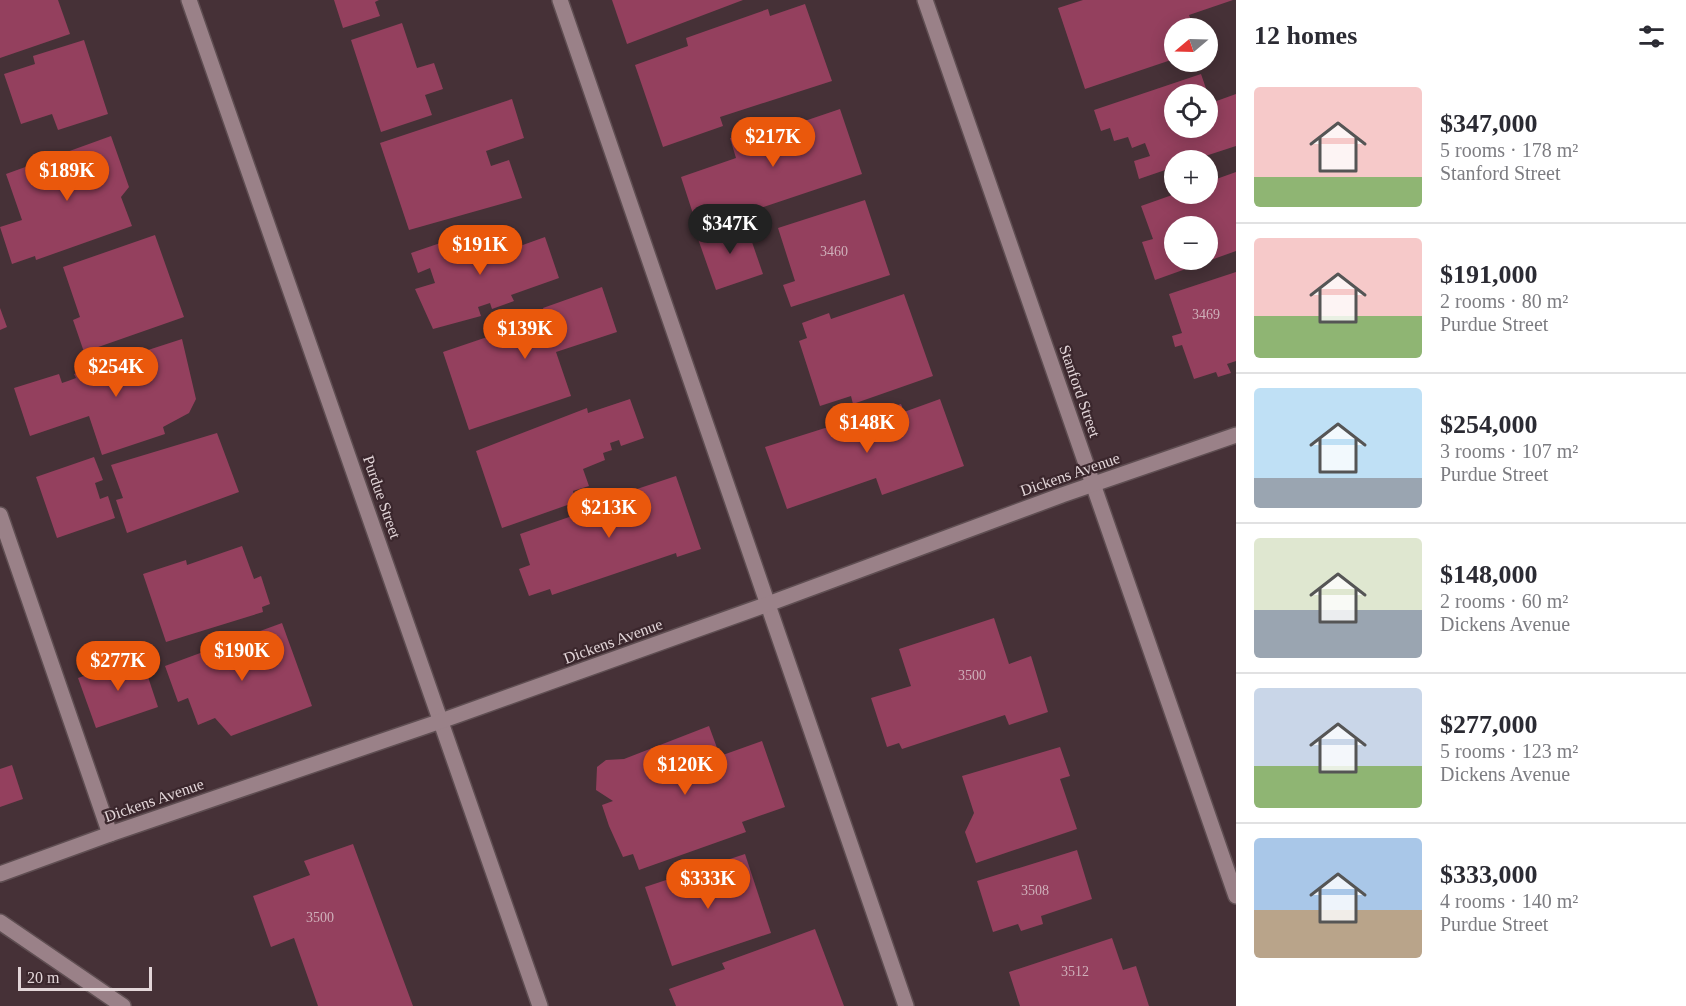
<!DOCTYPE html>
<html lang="en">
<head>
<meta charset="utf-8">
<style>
  body { margin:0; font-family:"Times New Roman",serif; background:#f2f2f3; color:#2b2b33; height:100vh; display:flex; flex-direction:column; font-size:22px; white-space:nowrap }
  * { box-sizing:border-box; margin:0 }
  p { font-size:20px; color:#7c7c81 }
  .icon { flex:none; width:33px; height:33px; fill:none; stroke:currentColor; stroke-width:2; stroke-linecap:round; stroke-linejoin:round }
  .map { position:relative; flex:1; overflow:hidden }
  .panel { display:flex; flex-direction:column; background:#fff; width:450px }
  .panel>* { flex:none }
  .needle { width:39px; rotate:251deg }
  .buttons { position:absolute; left:1164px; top:18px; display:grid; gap:12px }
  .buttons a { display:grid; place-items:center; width:54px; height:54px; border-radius:50%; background:#fff; box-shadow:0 3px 15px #0003; font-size:30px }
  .scale { position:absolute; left:18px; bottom:15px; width:134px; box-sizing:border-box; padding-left:6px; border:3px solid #e3d6d9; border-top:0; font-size:16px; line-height:21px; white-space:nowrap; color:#e3d6d9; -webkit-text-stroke:4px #3b272d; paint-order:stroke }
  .price { position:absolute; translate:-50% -51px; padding:0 14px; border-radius:21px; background:#ea580c; color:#fff; font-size:20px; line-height:39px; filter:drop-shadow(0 2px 3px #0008) }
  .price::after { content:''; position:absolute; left:50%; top:36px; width:18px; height:14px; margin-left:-9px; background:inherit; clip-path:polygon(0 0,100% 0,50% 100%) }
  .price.selected { background:#222; color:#fff }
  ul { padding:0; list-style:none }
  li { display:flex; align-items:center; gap:18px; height:150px; padding:0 18px }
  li+li { border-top:2px solid #e1e1e2 }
  li span { display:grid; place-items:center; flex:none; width:168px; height:120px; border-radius:6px; color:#555 }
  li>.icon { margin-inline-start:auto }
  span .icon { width:72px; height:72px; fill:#fffc; stroke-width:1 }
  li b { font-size:26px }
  h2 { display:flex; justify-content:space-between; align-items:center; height:72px; padding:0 18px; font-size:26px }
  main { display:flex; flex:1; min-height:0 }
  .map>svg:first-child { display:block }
</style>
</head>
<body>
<main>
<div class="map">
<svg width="1236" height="1006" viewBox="0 0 1236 1006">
  <rect width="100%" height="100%" fill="#463137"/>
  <g fill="#94405e" fill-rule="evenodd">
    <path d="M0,0h58l12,34 -70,24z"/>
    <path d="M334,0h45l-4,2 5,14 -37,12z"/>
    <path d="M612,0h131l-116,44z"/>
    <path d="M1083,0h150l-44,15 5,13h-20v31l-89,30 -27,-81z"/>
    <path d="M805,4l27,77 -112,36 3,9 -60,21 -28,-82 53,-19 -2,-8 82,-29 2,7z"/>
    <path d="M402,23l15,45 17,-5 9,26 -18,6 7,20 -51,17 -30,-92z"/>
    <path d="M84,40l24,74 -50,16 -6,-16 -31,10 -17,-50 31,-10 -2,-8z"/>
    <path d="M1201,74l10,29 25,-9v52l-43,14h-19v7l-35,12 -5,-18 16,-5 -5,-13 -13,5 -4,-11 -14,4 -4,-13 -9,3 -7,-21zM1174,94h34v34h-34z"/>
    <path d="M512,99l12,39 -38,13 5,15 18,-6 13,38 -113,32 -29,-87z"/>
    <path d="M840,109l22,65 -164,55 -17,-52 55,-19 -6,-20 51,-17 3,7z"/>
    <path d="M111,136l18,51 -8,10 11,29 -96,34 -1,-4 -23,8 -12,-37 22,-7 -16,-46z"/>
    <path d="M1236,172v79l-81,29 -13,-38 11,-3 -12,-33 34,-12h33v-12zM1174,226h34v34h-34z"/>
    <path d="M865,200l25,75 -99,32 -8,-22 12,-4 -17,-53z"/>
    <path d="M744,219l19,55 -47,16 -19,-54z"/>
    <path d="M515,232l5,14 25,-9 14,41 -48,17 3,6 -22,8 -2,-6 -12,4 3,9 -48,13 -18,-40 20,-6 -5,-15 -12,5 -7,-20 44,-15 5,13z"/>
    <path d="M155,235l29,82 -100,35 -11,-32 7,-3 -17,-50z"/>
    <path d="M1236,272v89l-9,3 4,9 -13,4 -2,-5 -22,7 -12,-34 -7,2 -3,-11 10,-3 -13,-39z"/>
    <path d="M602,287l15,45 -61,20 15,44 -102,34 -26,-78 103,-35 -3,-9z"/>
    <path d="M904,294l29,82 -80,28 -2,-8 -31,10 -21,-65 8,-3 -5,-15 27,-10 2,6z"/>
    <path d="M0,308l7,19 -7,3z"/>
    <path d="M182,339l14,60 -7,14 -26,14 2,7 -63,21 -13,-39 -59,20 -16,-48 45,-14 3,9 6,-2 8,-3 -2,-4z"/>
    <path d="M630,399l14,39 -23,8 -2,-6 -9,3 2,7 -9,3 2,7 -22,9 6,17 -16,5 3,11 -74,26 -26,-77 111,-43 1,5z"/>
    <path d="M940,399l24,67 -82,29 -6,-17 -89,31 -22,-62 136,-43 3,8z"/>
    <path d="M217,433l22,59 -112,41 -11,-33 7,-2 -12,-33z"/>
    <path d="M94,457l9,23 -8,3 5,16 8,-3 7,22 -58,20 -21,-61z"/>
    <path d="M676,476l25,73 -24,8 -1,-4 -124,42 -2,-6 -21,7 -10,-27 11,-4 -10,-31 84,-29 4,12 8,-3 -6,-16z"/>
    <path d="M242,546l12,33 7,-3 9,28 -8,3 1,5 -97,30 -23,-68 43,-14 1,5z"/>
    <path d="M994,618l15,46 22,-8 17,56 -39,13 -4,-10 -103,34 -3,-6 -12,4 -16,-49 40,-12 -12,-37z"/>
    <path d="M282,623l30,83 -81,30 -16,-18 -17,7 -10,-27 -10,4 -13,-36z"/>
    <path d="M141,656l17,51 -62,21 -18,-50z"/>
    <path d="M709,726l11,30 42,-15 23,66 -43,15 4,10 -107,38 -6,-16 -10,3 -14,-31 -7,-21 11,-4 -17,-11 1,-23 9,-7 18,-1z"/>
    <path d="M1060,747l10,29 -10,3 17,50 -101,34 -11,-31 9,-19 -12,-37z"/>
    <path d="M12,765l11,34 -23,8v-38z"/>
    <path d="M353,844l60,162h-95l-24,-68 -23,9 -18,-51 57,-21 -6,-14z"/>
    <path d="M1077,850l15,49 -51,17 2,8 -22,7 -3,-7 -25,8 -16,-51z"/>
    <path d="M745,854l26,79 -99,33 -27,-79z"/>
    <path d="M815,929l29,77h-168l-7,-17 56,-20 -3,-6z"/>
    <path d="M1112,938l11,32 13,-4 13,40h-129l-11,-34z"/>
  </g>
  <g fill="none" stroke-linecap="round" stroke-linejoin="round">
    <defs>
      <g id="lane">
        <path d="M560,0l346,1006"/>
        <path d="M0,515l110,319"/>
      </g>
      <g id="street">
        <path d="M189,0l351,1006"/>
        <path d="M925,0l311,896"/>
        <path d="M0,874l110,-40 331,-113 327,-117 294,-109 174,-60"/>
        <path d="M0,922l123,84"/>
      </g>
    </defs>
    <use href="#lane" stroke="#5f4e52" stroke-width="18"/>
    <use href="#street" stroke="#5f4e52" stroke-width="18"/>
    <use href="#lane" stroke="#9a8188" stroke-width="15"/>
    <use href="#street" stroke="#9a8188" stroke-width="15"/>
  </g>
  <g text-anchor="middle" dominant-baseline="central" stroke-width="4.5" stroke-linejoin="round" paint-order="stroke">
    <g font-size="14" fill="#cfb0ba">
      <text x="834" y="251">3460</text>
      <text x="1206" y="314">3469</text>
      <text x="972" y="675">3500</text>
      <text x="1035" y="890">3508</text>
      <text x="320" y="917">3500</text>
      <text x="1075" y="971">3512</text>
    </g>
    <g font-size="16" fill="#e3d6d9" stroke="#3b272d">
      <text transform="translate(1080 391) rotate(71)">Stanford Street</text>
      <text transform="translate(1070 474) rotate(-19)">Dickens Avenue</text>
      <text transform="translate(382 497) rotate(71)">Purdue Street</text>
      <text transform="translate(613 641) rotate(-20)">Dickens Avenue</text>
      <text transform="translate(154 800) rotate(-19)">Dickens Avenue</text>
    </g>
  </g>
</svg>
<div class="buttons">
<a><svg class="needle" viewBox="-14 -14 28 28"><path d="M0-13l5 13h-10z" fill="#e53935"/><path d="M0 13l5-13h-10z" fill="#7c7c81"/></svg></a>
<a><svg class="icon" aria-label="locate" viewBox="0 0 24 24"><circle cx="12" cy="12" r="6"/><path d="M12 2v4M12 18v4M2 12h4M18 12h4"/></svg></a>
<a>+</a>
<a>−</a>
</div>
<div class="scale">20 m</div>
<b class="price" style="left:773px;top:168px">$217K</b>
<b class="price" style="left:67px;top:202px">$189K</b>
<b class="price selected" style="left:730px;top:255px">$347K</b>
<b class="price" style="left:480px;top:276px">$191K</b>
<b class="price" style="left:525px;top:360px">$139K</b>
<b class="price" style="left:116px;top:398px">$254K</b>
<b class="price" style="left:867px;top:454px">$148K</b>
<b class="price" style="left:609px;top:539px">$213K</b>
<b class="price" style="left:242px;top:682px">$190K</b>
<b class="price" style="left:118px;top:692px">$277K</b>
<b class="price" style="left:685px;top:796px">$120K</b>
<b class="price" style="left:708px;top:910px">$333K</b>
</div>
<section class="panel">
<h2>12 homes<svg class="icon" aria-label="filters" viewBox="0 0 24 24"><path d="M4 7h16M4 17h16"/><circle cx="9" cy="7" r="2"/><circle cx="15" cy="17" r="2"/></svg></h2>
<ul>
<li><span style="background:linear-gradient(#f6c9c9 75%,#8fb573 0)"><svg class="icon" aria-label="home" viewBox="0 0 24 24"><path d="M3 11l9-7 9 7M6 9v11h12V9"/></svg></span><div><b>$347,000</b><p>5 rooms · 178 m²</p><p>Stanford Street</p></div></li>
<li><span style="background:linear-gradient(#f6c9c9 65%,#8fb573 0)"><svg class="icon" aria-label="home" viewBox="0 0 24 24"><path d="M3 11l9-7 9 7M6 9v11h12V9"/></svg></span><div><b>$191,000</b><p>2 rooms · 80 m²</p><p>Purdue Street</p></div></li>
<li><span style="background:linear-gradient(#bfe0f5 75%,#9aa5b1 0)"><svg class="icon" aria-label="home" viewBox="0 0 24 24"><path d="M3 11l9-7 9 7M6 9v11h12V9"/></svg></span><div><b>$254,000</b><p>3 rooms · 107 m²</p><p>Purdue Street</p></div></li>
<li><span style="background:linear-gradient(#dfe7d0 60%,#9aa5b1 0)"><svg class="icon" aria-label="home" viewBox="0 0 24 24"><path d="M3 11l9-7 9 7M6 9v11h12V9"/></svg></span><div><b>$148,000</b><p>2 rooms · 60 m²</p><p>Dickens Avenue</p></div></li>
<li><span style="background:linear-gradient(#c9d6e8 65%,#8fb573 0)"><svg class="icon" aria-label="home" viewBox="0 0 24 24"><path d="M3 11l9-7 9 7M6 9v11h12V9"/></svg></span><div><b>$277,000</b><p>5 rooms · 123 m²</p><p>Dickens Avenue</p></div></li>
<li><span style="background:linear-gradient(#a9c7e8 60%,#b9a48a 0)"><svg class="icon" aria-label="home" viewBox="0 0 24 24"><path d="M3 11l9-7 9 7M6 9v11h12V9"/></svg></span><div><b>$333,000</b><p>4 rooms · 140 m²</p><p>Purdue Street</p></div></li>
</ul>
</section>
</main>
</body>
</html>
